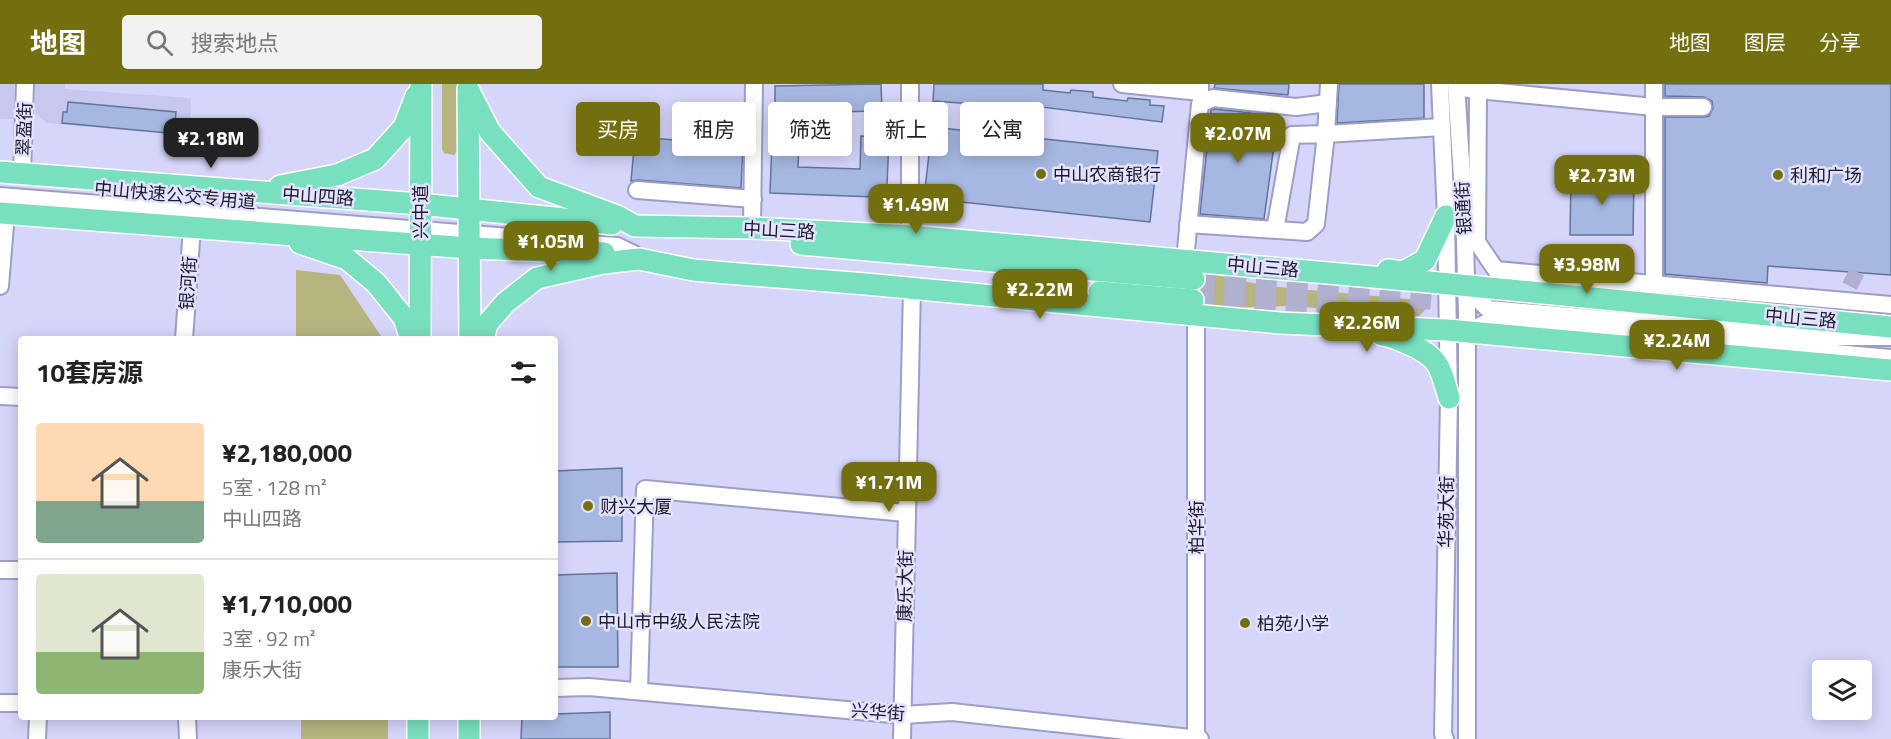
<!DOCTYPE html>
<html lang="zh">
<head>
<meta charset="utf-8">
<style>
  body { margin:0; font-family:"Titillium Web","Noto Sans SC",sans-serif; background:#f2f2f2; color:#222; height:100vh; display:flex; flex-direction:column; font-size:22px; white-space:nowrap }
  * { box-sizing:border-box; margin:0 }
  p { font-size:20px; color:#767676 }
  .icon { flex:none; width:33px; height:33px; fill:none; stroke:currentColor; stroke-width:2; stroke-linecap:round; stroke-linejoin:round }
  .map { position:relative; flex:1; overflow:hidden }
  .drawer { position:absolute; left:18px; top:252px; width:540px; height:384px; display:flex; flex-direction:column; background:#fff; border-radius:6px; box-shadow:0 3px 15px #0003 }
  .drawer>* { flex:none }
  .banner { position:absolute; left:576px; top:18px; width:570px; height:54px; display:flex; gap:12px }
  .tools { position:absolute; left:1812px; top:576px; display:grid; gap:12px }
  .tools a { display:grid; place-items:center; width:60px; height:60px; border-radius:6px; background:#fff; box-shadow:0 3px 15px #0003; font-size:30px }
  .price { position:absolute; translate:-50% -51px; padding:0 14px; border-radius:12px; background:#746f0e; color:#fff; font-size:20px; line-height:39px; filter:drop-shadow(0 2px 3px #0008) }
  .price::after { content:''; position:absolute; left:50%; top:36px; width:18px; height:14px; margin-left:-9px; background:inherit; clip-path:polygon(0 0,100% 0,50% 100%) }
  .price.active { background:#222; color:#fff }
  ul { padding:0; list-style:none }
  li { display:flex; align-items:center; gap:18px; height:150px; padding:0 18px }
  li+li { border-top:2px solid #e0e0e0 }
  li span { display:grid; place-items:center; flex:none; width:168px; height:120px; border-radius:6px; color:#555 }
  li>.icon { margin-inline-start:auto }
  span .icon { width:72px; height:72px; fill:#fffc; stroke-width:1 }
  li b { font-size:26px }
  h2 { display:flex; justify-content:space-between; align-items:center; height:72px; padding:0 18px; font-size:26px }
  .tag { padding:0 21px; border-radius:6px; background:#fff; box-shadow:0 3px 15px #0003; font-size:21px; line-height:54px }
  .tag.active { background:#746f0e; color:#fff }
  header { display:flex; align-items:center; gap:36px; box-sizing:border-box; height:84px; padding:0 30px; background:#746f0e; color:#fff }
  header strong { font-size:28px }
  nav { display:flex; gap:33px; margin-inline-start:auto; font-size:21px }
  .search { width:420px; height:54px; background:#f2f2f2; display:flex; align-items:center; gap:15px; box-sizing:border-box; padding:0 21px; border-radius:6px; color:#767676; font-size:22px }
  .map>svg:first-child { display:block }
</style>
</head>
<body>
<header>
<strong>地图</strong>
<div class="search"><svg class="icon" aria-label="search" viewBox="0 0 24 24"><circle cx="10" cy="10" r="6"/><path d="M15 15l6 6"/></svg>搜索地点</div>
<nav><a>地图</a><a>图层</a><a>分享</a></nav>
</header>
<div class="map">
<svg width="1891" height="655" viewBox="0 0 1891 655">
  <rect width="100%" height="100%" fill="#d6d5fa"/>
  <g fill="#c7c7ef">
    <rect x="0" y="0" width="14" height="35"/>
    <path d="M35,0h30v5l126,9 -1,38 -143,-13 -12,-10z"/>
  </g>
  <g fill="#b6b47f">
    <path d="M442,0h17v64l-5,7 -10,-2 -2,-4z"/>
    <path d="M296,186l44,5 43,64h-87z"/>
    <path d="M1196,187l71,15 152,14 5,4 1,6 -6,6 -130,-10 -96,3z"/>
    <rect x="301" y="633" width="87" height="22"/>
  </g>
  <g fill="#a6b8e1" stroke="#637499" stroke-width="1.5">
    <path d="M881,0l1,27 -107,2v-27z"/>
    <path d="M934,0h109v6l27,3 1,-3 22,2v5l34,4 1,-3 22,2v5l14,1 -2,16 -120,-15v2l-109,-8z"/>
    <path d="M1215,0h74l-1,11 -74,-7z"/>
    <path d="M1339,0h85v34l-87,5z"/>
    <path d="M1665,0h226v191l-123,-9 -1,17 -102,-9v-157h39l5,-1 4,-8 -1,-7 -8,-4 -39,-1z"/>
    <path d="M68,18l108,10 -1,10h4l-1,12 -116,-11 1,-11h4z"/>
    <path d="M1215,25l63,7 -14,103 -64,-5 11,-104z"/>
    <path d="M932,43l226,24 -8,71 -226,-24z"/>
    <path d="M861,52l28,1 -2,49 -13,11 -104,-4 2,-52 27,2 -1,24 62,2z"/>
    <path d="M635,53l108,8 -2,43 -103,-8 -7,1z"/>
    <path d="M1571,92l63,1 -1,58h-63z"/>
    <path d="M622,384v73l-67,1v-71z"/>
    <path d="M617,489l1,94h-63v-92z"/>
    <path d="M610,628v27h-89l1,-22h33v-3z"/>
  </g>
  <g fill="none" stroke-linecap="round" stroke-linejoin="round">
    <path stroke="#b1b0d1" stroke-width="16" stroke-dasharray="16 8" stroke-linecap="butt" d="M1843,249l3,-40 15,-29"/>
    <g stroke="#b1b0d1" stroke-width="21" stroke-dasharray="21 10" stroke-linecap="butt">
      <path d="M1194,195l293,25"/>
      <path d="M1193,216l223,19"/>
    </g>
    <defs>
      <g id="minor">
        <path d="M1122,0l78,8v-8"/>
        <path d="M1329,0l-3,50 116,-7"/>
        <path d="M1440,0l6,132 3,182 -6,336 2,5"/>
        <path d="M1456,0l8,125 3,104v426"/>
        <path d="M1654,0v209"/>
        <path d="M1468,5l186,18h49"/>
        <path d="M1478,6l-1,152 19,28 395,35"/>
        <path d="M22,89l3,-89"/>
        <path d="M637,106l116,9"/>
        <path d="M0,112l558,45"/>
        <path d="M1188,140l119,8 9,-8 10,-90 -34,1 -17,95"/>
        <path d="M752,144l2,-144"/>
        <path d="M910,152v-152"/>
        <path d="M590,160l27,2 17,8"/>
        <path d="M1185,176l15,-156 13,-6 83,9 32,-4"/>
        <path d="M0,202l6,-73"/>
        <path d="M1466,203l22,22 321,28h82"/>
        <path d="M1196,232v423"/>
        <path d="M1467,248l21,-10 403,36"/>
        <path d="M184,255l8,-112"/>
        <path d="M0,312l21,1"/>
        <path d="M0,486h21"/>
        <path d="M555,604l34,-1 314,28 49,-3 248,27"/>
        <path d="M639,607l6,-202 261,24"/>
        <path d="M0,619h21"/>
        <path d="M187,633l1,22"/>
        <path d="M37,655l1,-22"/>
        <path d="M902,655l10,-451"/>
      </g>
      <g id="major">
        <path d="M468,5l22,43 49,55 78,29 18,10 117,2 158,8 519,46 462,45"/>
        <path d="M468,10l2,245"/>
        <path d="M0,88l420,32 192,20"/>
        <path d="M280,102l57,-11 38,-16 29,-32 12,-31"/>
        <path d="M0,129l469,35 135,5"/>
        <path d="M300,159l47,16 29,24 28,35 7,21"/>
        <path d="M801,160l393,35"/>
        <path d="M1388,186l15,2 22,-12 21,-44"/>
        <path d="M1099,208l94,8"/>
        <path d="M1382,251c10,1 17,5 27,9 30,13 31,22 40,54"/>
        <path d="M420,255l1,-255"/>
        <path d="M483,255l4,-15 18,-21 32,-25 66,-15 36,-4 54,11 34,3 139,11 414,39 167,7 444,40"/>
        <path d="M418,655v-22"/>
        <path d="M469,655v-22"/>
      </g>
    </defs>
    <use href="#minor" stroke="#9e9dc8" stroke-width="20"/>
    <use href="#major" stroke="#fff" stroke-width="24"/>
    <use href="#minor" stroke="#fff" stroke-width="16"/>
    <use href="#major" stroke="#78dfbf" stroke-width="21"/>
  </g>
  <g fill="#746f0e" stroke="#e4e3ff" stroke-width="2">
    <circle cx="1041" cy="90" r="6"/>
    <circle cx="1778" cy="91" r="6"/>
    <circle cx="588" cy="422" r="6"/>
    <circle cx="586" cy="537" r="6"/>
    <circle cx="1245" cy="539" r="6"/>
  </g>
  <g text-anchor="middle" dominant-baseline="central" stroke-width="5" stroke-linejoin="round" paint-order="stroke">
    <g font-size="18" fill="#1b1a2b" stroke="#e4e3ff">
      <text transform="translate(24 45) rotate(-88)">翠盈街</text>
      <text transform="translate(175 111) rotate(5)">中山快速公交专用道</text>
      <text transform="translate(318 112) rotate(4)">中山四路</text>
      <text transform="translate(1463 124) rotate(-93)">银通街</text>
      <text transform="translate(420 128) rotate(-90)">兴中道</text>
      <text transform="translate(779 146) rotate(3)">中山三路</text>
      <text transform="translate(1263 183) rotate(5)">中山三路</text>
      <text transform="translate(188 199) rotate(-86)">银河街</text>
      <text transform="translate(1801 234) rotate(5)">中山三路</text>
      <text transform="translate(1446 428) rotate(-89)">华苑大街</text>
      <text transform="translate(1196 443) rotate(-90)">柏华街</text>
      <text transform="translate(905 502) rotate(-89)">康乐大街</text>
      <text transform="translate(878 628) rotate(4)">兴华街</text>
    </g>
    <g font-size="18" fill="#1b1a2b" stroke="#e4e3ff" text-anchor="start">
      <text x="1053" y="90">中山农商银行</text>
      <text x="1790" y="91">利和广场</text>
      <text x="600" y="422">财兴大厦</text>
      <text x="598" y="537">中山市中级人民法院</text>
      <text x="1257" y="539">柏苑小学</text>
    </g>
  </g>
</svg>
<div class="tools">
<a><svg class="icon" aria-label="layers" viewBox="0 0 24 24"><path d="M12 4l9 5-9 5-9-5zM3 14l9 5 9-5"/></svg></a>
</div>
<b class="price" style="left:1238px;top:80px">¥2.07M</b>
<b class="price active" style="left:211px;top:85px">¥2.18M</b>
<b class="price" style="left:1602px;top:122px">¥2.73M</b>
<b class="price" style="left:916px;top:151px">¥1.49M</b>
<b class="price" style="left:551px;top:188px">¥1.05M</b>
<b class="price" style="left:1587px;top:211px">¥3.98M</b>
<b class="price" style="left:1040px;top:236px">¥2.22M</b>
<b class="price" style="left:1367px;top:269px">¥2.26M</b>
<b class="price" style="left:1677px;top:287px">¥2.24M</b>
<b class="price" style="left:889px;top:429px">¥1.71M</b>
<div class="banner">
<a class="tag active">买房</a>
<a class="tag">租房</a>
<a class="tag">筛选</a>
<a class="tag">新上</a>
<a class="tag">公寓</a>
</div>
<section class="drawer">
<h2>10套房源<svg class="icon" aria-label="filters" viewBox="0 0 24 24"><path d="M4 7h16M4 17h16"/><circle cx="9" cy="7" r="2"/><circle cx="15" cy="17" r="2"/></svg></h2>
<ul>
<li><span style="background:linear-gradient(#ffd9b3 65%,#7fa58c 0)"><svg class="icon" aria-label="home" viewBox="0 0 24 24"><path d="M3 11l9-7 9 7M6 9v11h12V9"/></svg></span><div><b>¥2,180,000</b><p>5室 · 128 m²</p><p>中山四路</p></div></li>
<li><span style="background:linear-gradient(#dfe7d0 65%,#8fb573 0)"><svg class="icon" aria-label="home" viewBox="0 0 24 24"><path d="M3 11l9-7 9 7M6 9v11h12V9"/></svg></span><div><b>¥1,710,000</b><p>3室 · 92 m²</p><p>康乐大街</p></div></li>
</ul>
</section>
</div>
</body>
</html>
